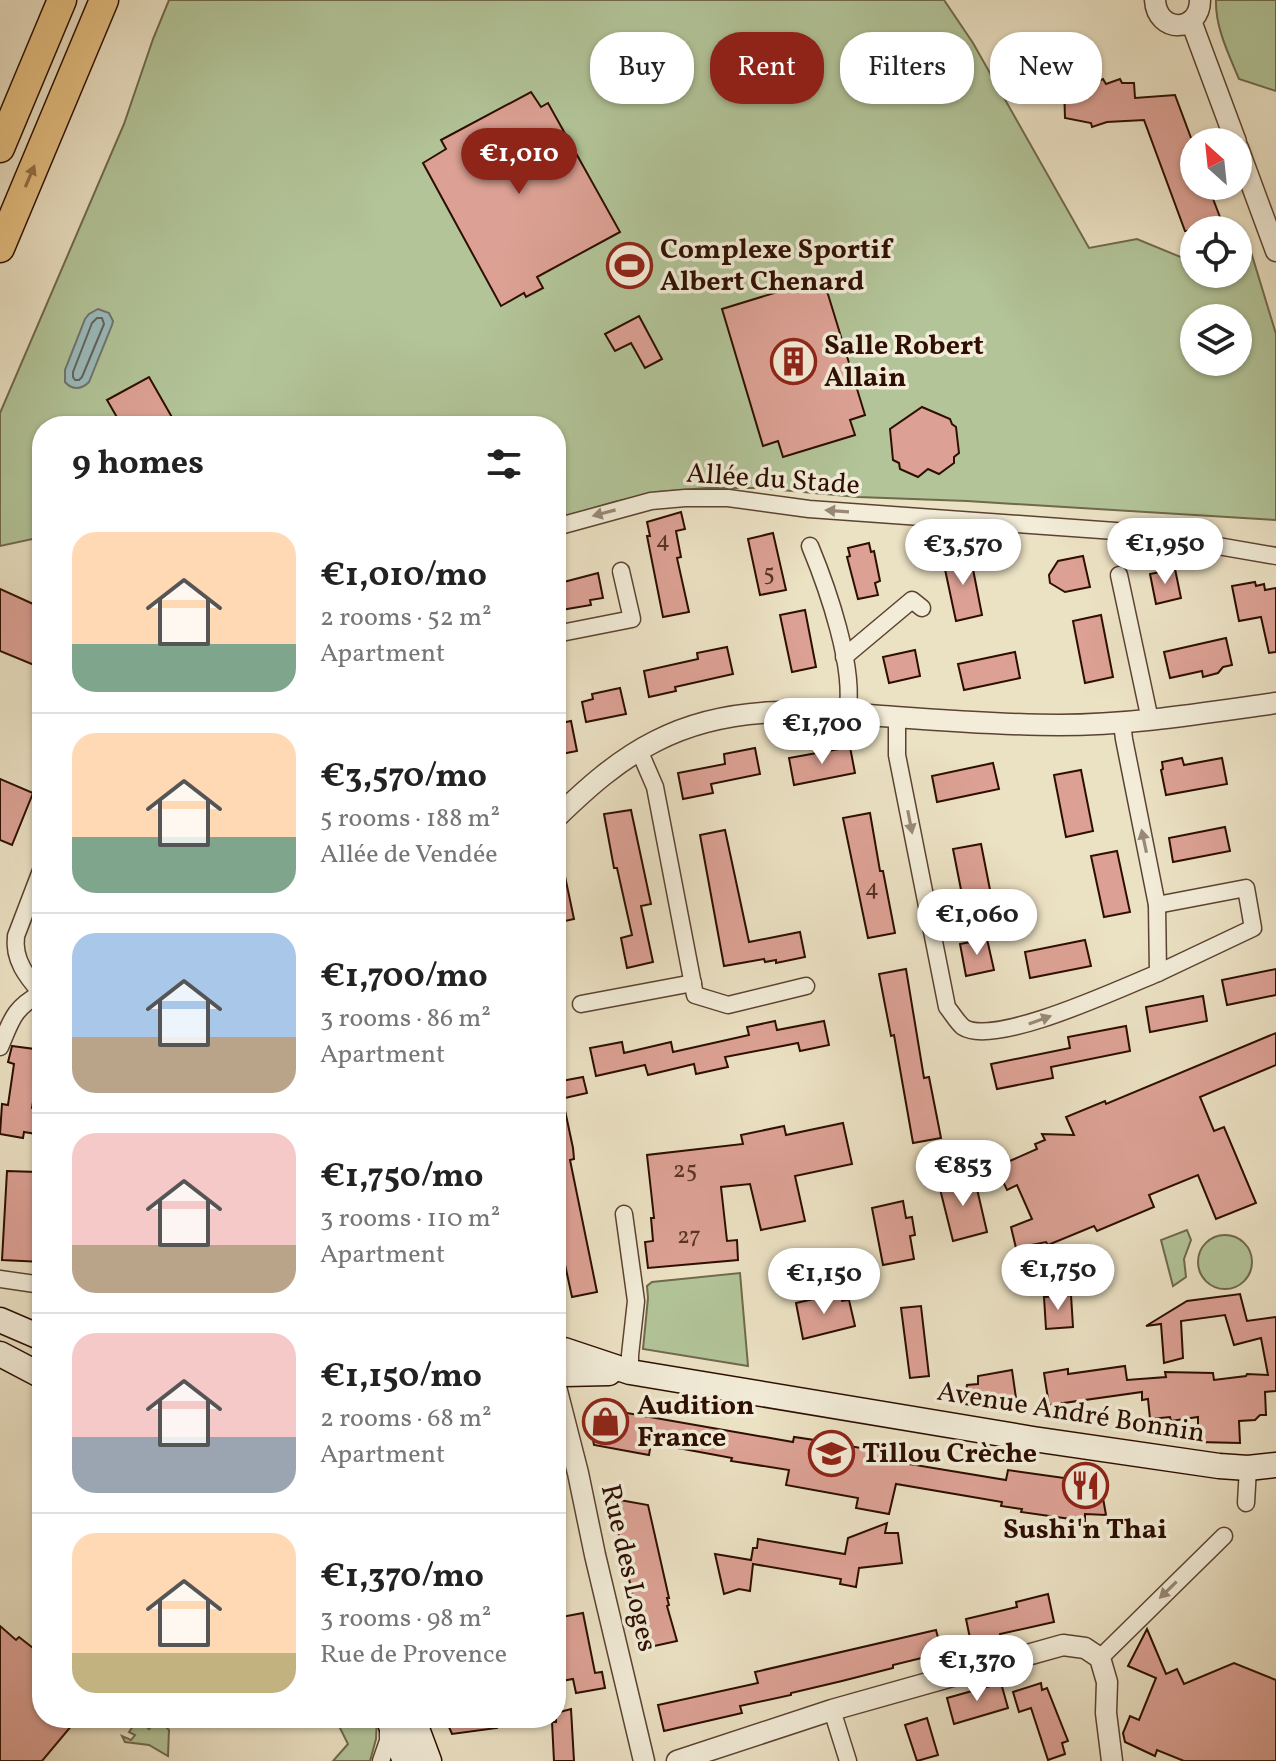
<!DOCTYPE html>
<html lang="en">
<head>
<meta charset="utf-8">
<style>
  body { margin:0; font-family:Vollkorn,serif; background:#f6f6f6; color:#222; height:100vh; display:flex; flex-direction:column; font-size:30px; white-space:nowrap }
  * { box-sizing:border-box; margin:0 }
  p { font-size:26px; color:#767676 }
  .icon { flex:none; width:44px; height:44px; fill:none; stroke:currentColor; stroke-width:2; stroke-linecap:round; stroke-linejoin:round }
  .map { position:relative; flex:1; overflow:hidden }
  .side { position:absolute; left:32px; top:416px; width:534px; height:1312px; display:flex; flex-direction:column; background:#fff; border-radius:32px; box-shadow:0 2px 6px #0004 }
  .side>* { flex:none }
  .guide { position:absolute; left:590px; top:32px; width:566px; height:72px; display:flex; gap:16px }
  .needle { width:52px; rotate:333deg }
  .controls { position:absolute; left:1180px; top:128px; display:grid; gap:16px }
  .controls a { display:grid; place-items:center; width:72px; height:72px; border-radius:50%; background:#fff; box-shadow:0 2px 6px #0004; font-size:40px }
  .price { position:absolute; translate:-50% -68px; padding:0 18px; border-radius:28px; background:#fff; color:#222; font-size:26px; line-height:52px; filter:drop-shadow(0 2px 4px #0008) }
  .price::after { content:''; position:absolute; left:50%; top:48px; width:24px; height:18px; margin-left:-12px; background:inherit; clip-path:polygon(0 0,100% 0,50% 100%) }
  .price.current { background:#8f2418; color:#fff }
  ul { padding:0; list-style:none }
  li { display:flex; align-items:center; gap:24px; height:200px; padding:0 40px }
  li+li { border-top:2px solid #e0e0e0 }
  li span { display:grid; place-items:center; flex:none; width:224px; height:160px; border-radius:24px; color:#555 }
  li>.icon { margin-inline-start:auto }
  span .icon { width:96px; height:96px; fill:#fffc; stroke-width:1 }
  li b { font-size:34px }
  h2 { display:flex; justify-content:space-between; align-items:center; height:96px; padding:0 40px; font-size:34px }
  .pill { padding:0 28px; border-radius:32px; background:#fff; box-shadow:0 2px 6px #0004; font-size:28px; line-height:72px }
  .pill.current { background:#8f2418; color:#fff }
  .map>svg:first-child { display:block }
</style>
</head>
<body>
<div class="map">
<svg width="1276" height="1761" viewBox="0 0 1276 1761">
  <rect width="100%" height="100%" fill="#ebe1c3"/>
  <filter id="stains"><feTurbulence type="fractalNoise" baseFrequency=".0025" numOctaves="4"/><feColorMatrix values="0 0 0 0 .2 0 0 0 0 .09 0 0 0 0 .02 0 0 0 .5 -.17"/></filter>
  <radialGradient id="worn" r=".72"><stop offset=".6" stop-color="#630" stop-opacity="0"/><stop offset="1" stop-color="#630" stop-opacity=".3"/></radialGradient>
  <g fill="#b2c498" stroke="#70694c" stroke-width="2" fill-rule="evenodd">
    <path d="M169,0h775l29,43 116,205 48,-9 46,19 11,-1v17h44v-21l13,-1 25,82v186l-309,-19 -109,-4 -98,-9h-54l-48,4 -44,10 -58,17v-93h-514v111l-42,9v-133l124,-289 29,-85zM1194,318h44v44h-44z"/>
    <path d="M1216,0h60v91l-37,-12c-10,-24 -24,-52 -23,-79z"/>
    <path d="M1187,1230l4,10 -7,19 2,18 -13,9 -12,-46z"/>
    <circle cx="1225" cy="1262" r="27"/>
    <path d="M740,1273l8,93 -105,-17 5,-51 -1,-12 5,-4z"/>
    <path d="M335,1718h42l-1,21 -6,22h-37l15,-17z"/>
    <path d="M138,1719l11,10 9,-10 11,11 -1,26 -19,-11 -24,-3 -3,-6 9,4 4,-5 -6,-3z"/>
  </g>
  <path fill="#9bbbbc" stroke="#6f7671" stroke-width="2" d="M98,309l11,4 4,8 -1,4 -23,57c-8,8 -17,8 -24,0v-12l20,-51 4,-5z"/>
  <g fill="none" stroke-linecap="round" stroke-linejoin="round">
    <path stroke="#64645e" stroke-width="2" d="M97,318h5l2,6 -22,53 -3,3h-4l-2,-3v-5l19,-49z"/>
  </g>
  <g fill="#dca194" stroke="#2d0e00" stroke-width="2">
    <path d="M1103,79l3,5 14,-5 2,4h12l1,15 40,-3 19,51v40h14l17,44 -40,1 -41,-111 -37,2 -15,5 -1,-4 -26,-5 -1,-32 25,-1z"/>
    <path d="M531,92l10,15 7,-4 72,129 -83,45 6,11 -17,9 -2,-4 -23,13 -78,-143 23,-14 -5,-9z"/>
    <path d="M823,278l42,137 -15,5 5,15 -72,22 -5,-16 -15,5 -41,-137z"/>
    <path d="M639,316l23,43 -17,9 -14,-25 -16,8 -10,-17z"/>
    <path d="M149,377l28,49h-55l-15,-26z"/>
    <path d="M922,407l28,12 2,5 4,3 3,26 -5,4v6l-15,11 -11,-5 -10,8 -18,-8 -1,-6 -6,-3 -3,-31z"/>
    <path d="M681,512l4,17 -9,2 5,26 -4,1 12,54 -26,5 -16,-81h3l-3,-14z"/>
    <path d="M773,533l13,57 -26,5 -12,-56z"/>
    <path d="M869,543l2,9 3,-1 6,30 -5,2 3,12 -20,4 -11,-42 3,-1 -2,-8z"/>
    <path d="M970,554l12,61 -26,6 -13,-61z"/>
    <path d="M1083,556l7,31 -25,5 -15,-9 -1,-8 9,-14z"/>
    <path d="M1175,569l6,29 -25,6 -6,-30z"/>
    <path d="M598,573l5,25 -13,2 1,5 -30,5 -5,-26z"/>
    <path d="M1255,582l1,4 8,-2 1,6 11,-2v64l-7,1 -8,-36 -22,4 -7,-35z"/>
    <path d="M0,589l42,19v58l-7,-3 -1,2 -34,-14z"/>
    <path d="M805,610l11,57 -24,5 -12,-57z"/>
    <path d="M1101,615l12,62 -28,6 -12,-62z"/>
    <path d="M1226,638l6,27 -9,2 -5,6 -15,4 -1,-6 -32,7 -6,-26z"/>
    <path d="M727,647l6,27 -58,13 1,4 -27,6 -5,-26 54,-12 -1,-6z"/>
    <path d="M915,650l5,26 -31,7 -6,-26z"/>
    <path d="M1015,652l5,26 -56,12 -6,-26z"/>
    <path d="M620,688l6,26 -40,8 -4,-20 11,-3 -1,-5z"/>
    <path d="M571,721l6,30 -21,4v-31z"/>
    <path d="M850,747l5,26 -61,12 -5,-27z"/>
    <path d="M755,748l5,26 -49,10 2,9 -30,6 -5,-26 47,-9 -1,-10z"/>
    <path d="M1182,758l2,7 38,-7 5,26 -61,11 -5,-25 2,-1 -1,-7z"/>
    <path d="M993,763l6,26 -62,13 -5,-26z"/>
    <path d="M1081,770l12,61 -27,6 -12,-62z"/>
    <path d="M0,779l33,14 -21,52 -12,-5z"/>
    <path d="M631,810l20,94 -10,2 12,56 -26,6 -6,-30 11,-3 -15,-67h-3l-10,-54z"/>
    <path d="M870,813l10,58h3l12,62 -27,5 -25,-120z"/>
    <path d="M1225,827l5,24 -57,11 -4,-24z"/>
    <path d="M725,830l24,112 51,-10 5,25 -29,6v-3l-11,2 -1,-3 -40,7 -24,-131z"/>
    <path d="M981,844l12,61 -28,5 -12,-61z"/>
    <path d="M1117,851l13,61 -26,5 -13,-61z"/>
    <path d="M563,867l11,52 -18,4v-55z"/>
    <path d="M987,939l7,31 -28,6 -6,-32z"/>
    <path d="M1085,940l6,26 -61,12 -5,-26z"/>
    <path d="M906,969l18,109 5,-1 12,61 -28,5 -19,-108 -3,1 -12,-62z"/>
    <path d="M1276,969v26l-49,10 -5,-25z"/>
    <path d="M1203,996l4,25 -57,11 -4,-25z"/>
    <path d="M775,1021l2,9 47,-9 5,24 -29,6 -2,-8 -73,14 3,10 -32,7 -2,-10 -46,11 -3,-10 -49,11 -6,-28 32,-6 2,11 47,-11 2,10 76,-17 -2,-8z"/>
    <path d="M1126,1026l4,25 -79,16 2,11 -56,11 -6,-25 79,-16 -2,-11z"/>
    <path d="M1276,1033v32l-76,32 14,34 10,-4 32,76 -40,16 -18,-44 -49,20 5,12 -57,24 -3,-5 -46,19 -2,-3 -30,6 -5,-21 21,-8 -15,-34 -10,5 -11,-23 41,-18 -2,-5 10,-4 -3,-6 32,1 -8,-18 39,-16 1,3z"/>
    <path d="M12,1046l30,4v24l-4,-1 -6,35 10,2v25l-18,-3 -1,6 -23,-4 2,-30 6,1 6,-41 -6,-2z"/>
    <path d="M583,1077l4,16 -31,7v-18z"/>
    <path d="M556,1101h7l10,47 1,11 -4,1 27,132 -25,5 -16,-74z"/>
    <path d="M843,1123l9,41 -57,12 10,45 -44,9 -11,-46 -29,3 6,54 10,-1 1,20 -90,8 -3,-26 8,-1 -2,-23h3l-7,-63 96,-11 -2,-9 43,-9 2,9z"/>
    <path d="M7,1171l30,1 -3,53h5v7h3v30l-40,-2z"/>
    <path d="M974,1176l13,56 -34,9 -14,-56z"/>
    <path d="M903,1201l3,17 6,-1 3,18 -5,1 4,23 -31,6 -11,-57z"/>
    <path d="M840,1293l2,8 7,-1 6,26 -52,13 -7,-36z"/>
    <path d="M1240,1294l7,27 29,-4v74l-11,1 1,23h-6l-5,5 -16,1 1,22 -42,-1v-25l-27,4 -1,-4 -20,2 -2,-20 -6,1v-8l-93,13 -5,-32 24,-4v5l57,-8 2,14 39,-3 -1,-5 48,1 1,7 32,-4 1,-2 21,1 -7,-37 -27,7 -9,-30 -44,6 2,37 -19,5 -3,-39 -15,2 41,-25z"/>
    <path d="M1071,1295l2,32 -27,2 -2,-32z"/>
    <path d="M921,1306l8,70 -19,2 -9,-70z"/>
    <path d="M1012,1370l6,42 -54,-8 3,-19 11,-1v-8z"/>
    <path d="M604,1409l189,33 1,-5 34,5 82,15 -1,7 97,16 2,-10 56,8 28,1 1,2h7l6,34 -21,-1v7l-64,-9 1,-3 -21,-3 1,-4 -106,-18 -7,30 -33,-6 2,-10 -72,-13 3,-15 -58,-9 1,-3 -81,-15 -2,12 -55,-10 -5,-26 5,-7z"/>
    <path d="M614,1499l34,6 21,93h-2l2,7 -2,1 10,35 -32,7 -28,-121z"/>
    <path d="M887,1523l-2,10h13l4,30 -43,5 -3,19 -16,-3 1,-5 -88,-15 -3,27 -11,-2 -15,5 -9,-40 36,6 2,-12h4l1,-9 87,15 3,-16z"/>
    <path d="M1048,1594l6,28 -54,12v3l-29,6 -5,-24 51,-12 -1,-5z"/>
    <path d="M583,1613l12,60 7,-1 3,16 -29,5 -3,-14 -17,3v-64z"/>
    <path d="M0,1626l16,14 3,-3 14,11 3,18 6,4v48h36l-36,43h-42z"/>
    <path d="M1147,1629l19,45 11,-5 7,15 50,-21 42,17v81h-92l-27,-11 -2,6 -30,-14 -2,-9 7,-17 9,4 17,-42 -28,-12z"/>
    <path d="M936,1630l6,23 -49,12v3l-51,13 -51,12v2l-51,11 2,7 -78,18 -6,-26 100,-22 -3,-11z"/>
    <path d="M1001,1683l7,25 -54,16 -7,-26z"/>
    <path d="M1041,1683l1,7 5,-2 21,53 -6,2 3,11 -17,6 -17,-52 -12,4 -6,-20z"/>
    <path d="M571,1709l3,52h-20l-2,-39h4v-9z"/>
    <path d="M445,1718h51l1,10 -45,6z"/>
    <path d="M927,1718l11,37 -21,6 -12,-36z"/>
  </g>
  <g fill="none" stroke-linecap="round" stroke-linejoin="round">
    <defs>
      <g id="minor">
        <path d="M556,527l95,-26 34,-3h43l81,11 334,24 133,23"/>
        <path d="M810,546c17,41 46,123 37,167"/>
        <path d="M1119,575l31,145"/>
        <path d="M556,634l76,-15 -11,-48"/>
        <path d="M844,657l68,-57 10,8"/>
        <path d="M897,717v38l50,252c5,6 10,15 16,20 31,21 160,-40 195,-54l-1,-68 -33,-166 -2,-16"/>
        <path d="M639,750l16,37 40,208 33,10 78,-19"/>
        <path d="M42,868l-26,68c-3,24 11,41 26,58"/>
        <path d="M1157,905l89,-17 7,40 -95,45"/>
        <path d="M581,1004l112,-21"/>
        <path d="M0,1047c12,-28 13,-38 41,-54"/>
        <path d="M624,1214l12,87 -6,54v17"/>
        <path d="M0,1279l42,6"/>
        <path d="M1246,1503l2,-35"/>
        <path d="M1100,1658l124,-122"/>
        <path d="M832,1710l16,51"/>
        <path d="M381,1761l7,-20v-13"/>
      </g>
      <g id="tertiary">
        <path d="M1155,0c2,34 45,33 45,0"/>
        <path d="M1191,21l45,121"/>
        <path d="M1238,148l38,103"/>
        <path d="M556,818c31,-30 62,-58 100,-77 75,-39 158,-30 239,-24 54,4 109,8 164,8 73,0 145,-12 217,-22"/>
        <path d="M556,1387l22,86 17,82 49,206"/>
        <path d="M677,1761l155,-51 231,-65 22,3 15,10 7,24 -1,31 6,48"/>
      </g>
      <g id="secondary">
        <path d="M0,1320l42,18"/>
        <path d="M564,1350l66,22 403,67 186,27 29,2 28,-3"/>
        <path d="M0,1354l42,22"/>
        <path d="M564,1374l45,-1"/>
        <path d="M388,1718l17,43"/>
        <path d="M413,1718l16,43"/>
      </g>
      <g id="trunk">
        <path d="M0,148l62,-148"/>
        <path d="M0,248l104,-248"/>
      </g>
    </defs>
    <use href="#minor" stroke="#5c4331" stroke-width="19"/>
    <use href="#tertiary" stroke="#5c4331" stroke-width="23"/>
    <use href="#secondary" stroke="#2d0e00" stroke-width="27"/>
    <use href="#trunk" stroke="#2d0e00" stroke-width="31"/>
    <use href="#minor" stroke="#f2ecd8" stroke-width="16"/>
    <use href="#tertiary" stroke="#f2ecd8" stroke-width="20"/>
    <use href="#secondary" stroke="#f2ecd8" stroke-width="24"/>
    <use href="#trunk" stroke="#e6c082" stroke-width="28"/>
  </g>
  <defs><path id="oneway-solid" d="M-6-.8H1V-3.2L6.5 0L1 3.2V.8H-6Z" transform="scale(2)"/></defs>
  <use fill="#937048" href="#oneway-solid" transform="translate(30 176) rotate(-67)"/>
  <g fill="#987">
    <use href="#oneway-solid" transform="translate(837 511) rotate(-176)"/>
    <use href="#oneway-solid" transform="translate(604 513) rotate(165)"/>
    <use href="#oneway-solid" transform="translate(910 822) rotate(79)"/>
    <use href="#oneway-solid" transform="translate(1144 841) rotate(-102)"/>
    <use href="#oneway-solid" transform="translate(1040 1020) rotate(-20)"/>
    <use href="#oneway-solid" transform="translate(1168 1590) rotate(136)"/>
  </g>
  <defs>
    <symbol id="stadium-ring" viewBox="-11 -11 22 22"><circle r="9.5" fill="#f2ecd8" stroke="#8f2418" stroke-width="1.5"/><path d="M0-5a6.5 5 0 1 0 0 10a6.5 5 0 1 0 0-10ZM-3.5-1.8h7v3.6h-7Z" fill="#8f2418"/></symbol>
    <symbol id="building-ring" viewBox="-11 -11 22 22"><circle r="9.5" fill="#f2ecd8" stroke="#8f2418" stroke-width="1.5"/><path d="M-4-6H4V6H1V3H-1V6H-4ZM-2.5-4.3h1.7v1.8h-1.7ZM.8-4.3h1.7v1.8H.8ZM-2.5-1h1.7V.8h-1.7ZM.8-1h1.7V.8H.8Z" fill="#8f2418"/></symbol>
    <symbol id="shop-ring" viewBox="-11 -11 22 22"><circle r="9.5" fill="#f2ecd8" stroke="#8f2418" stroke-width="1.5"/><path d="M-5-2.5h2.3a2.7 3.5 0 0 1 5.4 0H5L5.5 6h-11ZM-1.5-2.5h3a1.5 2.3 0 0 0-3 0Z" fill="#8f2418"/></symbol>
    <symbol id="school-ring" viewBox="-11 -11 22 22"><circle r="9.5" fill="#f2ecd8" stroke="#8f2418" stroke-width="1.5"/><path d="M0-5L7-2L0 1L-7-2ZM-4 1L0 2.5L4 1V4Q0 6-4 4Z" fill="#8f2418"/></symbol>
    <symbol id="restaurant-ring" viewBox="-11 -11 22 22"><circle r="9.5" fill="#f2ecd8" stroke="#8f2418" stroke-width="1.5"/><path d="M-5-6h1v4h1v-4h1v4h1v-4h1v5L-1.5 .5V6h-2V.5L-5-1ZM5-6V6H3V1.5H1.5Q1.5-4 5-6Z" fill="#8f2418"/></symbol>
  </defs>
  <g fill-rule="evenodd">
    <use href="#stadium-ring" x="604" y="240" width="51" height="51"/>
    <use href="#building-ring" x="768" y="336" width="51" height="51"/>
    <use href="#shop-ring" x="580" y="1396" width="51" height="51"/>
    <use href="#school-ring" x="806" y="1428" width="51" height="51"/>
    <use href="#restaurant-ring" x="1060" y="1460" width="51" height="51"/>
  </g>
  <g text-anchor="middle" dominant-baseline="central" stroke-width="7" stroke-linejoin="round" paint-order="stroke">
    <g font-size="24" fill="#593325">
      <text x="663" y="541">4</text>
      <text x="769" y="574">5</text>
      <text x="872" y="889">4</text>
      <text x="685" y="1171">25</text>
      <text x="689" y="1237">27</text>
    </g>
    <g font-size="28" font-weight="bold" fill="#2d0e00" stroke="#f2ecd8" text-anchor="start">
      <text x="660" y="250">Complexe Sportif<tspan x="660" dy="32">Albert Chenard</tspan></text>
      <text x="824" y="346">Salle Robert<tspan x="824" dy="32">Allain</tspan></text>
      <text x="637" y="1406">Audition<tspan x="637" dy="32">France</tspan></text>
      <text x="862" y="1454">Tillou Crèche</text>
      <text x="1085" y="1530" text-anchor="middle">Sushi'n Thai</text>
    </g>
    <g font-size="28" fill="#2d0e00" stroke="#f2ecd8">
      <text transform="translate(773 480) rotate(4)">Allée du Stade</text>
      <text transform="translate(1071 1413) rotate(9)">Avenue André Bonnin</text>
      <text transform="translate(628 1568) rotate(77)">Rue des Loges</text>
    </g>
  </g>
  <rect width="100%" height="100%" filter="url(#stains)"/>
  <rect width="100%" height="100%" fill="url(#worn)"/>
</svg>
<div class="controls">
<a><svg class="needle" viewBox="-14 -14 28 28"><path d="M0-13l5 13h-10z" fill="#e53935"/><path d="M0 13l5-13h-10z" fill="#767676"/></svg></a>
<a><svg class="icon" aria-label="locate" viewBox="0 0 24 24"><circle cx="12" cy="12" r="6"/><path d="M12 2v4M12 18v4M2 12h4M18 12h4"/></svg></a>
<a><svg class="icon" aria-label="layers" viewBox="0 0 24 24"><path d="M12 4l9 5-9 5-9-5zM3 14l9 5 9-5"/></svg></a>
</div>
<b class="price current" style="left:519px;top:196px">€1,010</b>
<b class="price" style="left:1165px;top:586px">€1,950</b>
<b class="price" style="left:963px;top:587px">€3,570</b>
<b class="price" style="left:822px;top:766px">€1,700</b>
<b class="price" style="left:977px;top:957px">€1,060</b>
<b class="price" style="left:963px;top:1208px">€853</b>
<b class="price" style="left:1058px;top:1312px">€1,750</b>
<b class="price" style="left:824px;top:1316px">€1,150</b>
<b class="price" style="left:977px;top:1703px">€1,370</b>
<div class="guide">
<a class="pill">Buy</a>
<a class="pill current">Rent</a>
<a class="pill">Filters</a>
<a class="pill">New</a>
</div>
<section class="side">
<h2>9 homes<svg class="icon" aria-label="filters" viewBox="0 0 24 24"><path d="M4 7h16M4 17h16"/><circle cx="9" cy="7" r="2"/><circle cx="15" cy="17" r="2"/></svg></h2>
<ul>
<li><span style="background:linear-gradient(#ffd9b3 70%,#7fa58c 0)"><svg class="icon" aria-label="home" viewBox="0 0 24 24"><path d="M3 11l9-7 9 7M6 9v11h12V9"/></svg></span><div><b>€1,010/mo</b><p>2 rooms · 52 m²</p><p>Apartment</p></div></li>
<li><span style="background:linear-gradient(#ffd9b3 65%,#7fa58c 0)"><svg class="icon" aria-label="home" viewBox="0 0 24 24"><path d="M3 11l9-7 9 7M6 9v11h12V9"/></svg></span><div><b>€3,570/mo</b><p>5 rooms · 188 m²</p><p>Allée de Vendée</p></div></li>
<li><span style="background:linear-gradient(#a9c7e8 65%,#b9a48a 0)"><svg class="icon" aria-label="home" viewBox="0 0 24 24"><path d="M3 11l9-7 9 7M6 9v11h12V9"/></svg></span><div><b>€1,700/mo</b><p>3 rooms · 86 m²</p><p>Apartment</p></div></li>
<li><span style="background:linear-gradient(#f6c9c9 70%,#b9a48a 0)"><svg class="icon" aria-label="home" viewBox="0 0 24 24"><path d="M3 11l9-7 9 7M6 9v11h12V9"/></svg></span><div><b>€1,750/mo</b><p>3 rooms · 110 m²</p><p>Apartment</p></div></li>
<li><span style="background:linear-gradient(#f6c9c9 65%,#9aa5b1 0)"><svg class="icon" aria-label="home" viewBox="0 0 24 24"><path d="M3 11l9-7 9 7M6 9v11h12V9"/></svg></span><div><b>€1,150/mo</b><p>2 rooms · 68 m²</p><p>Apartment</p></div></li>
<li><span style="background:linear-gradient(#ffd9b3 75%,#c2b280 0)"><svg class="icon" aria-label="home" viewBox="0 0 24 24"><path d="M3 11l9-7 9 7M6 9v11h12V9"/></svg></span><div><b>€1,370/mo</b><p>3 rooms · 98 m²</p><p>Rue de Provence</p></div></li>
</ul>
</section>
</div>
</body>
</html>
